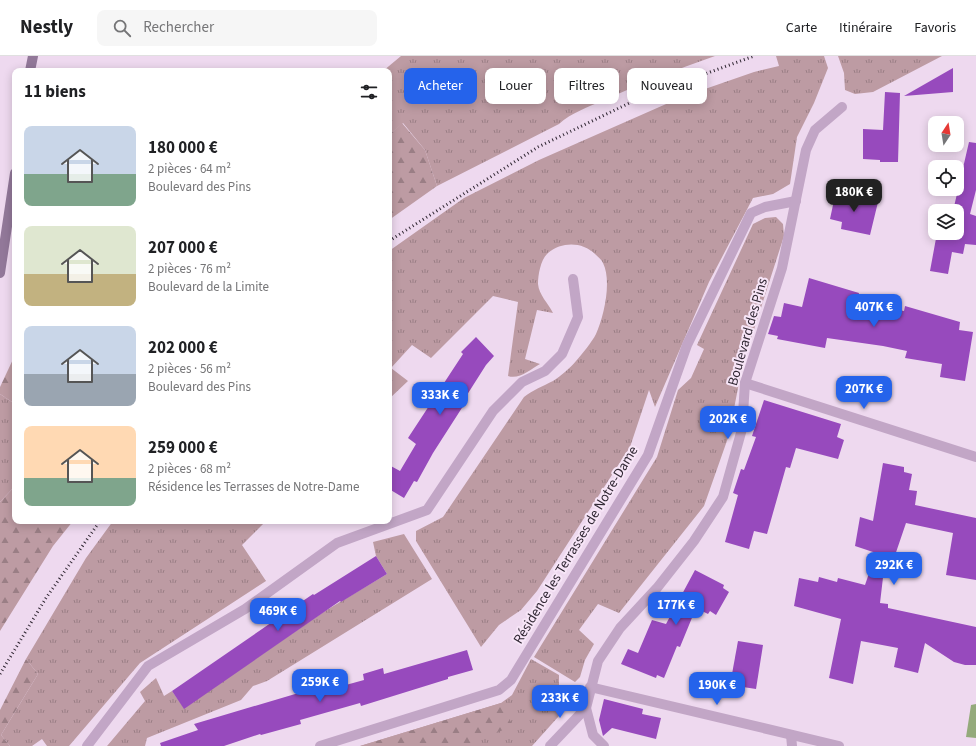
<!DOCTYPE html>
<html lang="fr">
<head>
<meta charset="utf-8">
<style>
  body { margin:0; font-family:"Source Sans 3",sans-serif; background:#f6f6f6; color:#202124; height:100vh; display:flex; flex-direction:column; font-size:15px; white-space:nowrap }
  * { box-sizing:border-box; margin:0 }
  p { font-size:13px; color:#757577 }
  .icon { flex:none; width:22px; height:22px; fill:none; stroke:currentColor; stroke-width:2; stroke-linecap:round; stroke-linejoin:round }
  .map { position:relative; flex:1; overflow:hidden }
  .details { position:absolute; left:12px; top:12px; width:380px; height:456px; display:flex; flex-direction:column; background:#fff; border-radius:8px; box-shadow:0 2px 10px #0003 }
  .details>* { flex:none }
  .top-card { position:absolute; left:404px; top:12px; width:380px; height:36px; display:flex; gap:8px }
  .needle { width:26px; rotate:12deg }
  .controls { position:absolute; left:928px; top:60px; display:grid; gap:8px }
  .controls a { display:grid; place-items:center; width:36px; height:36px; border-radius:8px; background:#fff; box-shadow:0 2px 10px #0003; font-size:20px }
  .price { position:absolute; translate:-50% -34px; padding:0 9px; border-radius:8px; background:#2563eb; color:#fff; font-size:13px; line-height:26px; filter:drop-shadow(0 1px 2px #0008) }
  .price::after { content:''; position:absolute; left:50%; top:24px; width:12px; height:9px; margin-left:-6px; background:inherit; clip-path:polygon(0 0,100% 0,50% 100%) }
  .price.active { background:#222; color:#fff }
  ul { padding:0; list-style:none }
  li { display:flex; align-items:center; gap:12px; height:100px; padding:0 12px }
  li span { display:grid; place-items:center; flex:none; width:112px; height:80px; border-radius:8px; color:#555 }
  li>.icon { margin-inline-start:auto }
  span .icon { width:48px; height:48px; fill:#fffc; stroke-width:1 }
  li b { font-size:17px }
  h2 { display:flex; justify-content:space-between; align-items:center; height:48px; padding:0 12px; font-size:17px }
  .pill { padding:0 14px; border-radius:8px; background:#fff; box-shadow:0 2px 10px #0003; font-size:14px; line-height:36px }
  .pill.active { background:#2563eb; color:#fff }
  header { display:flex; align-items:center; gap:24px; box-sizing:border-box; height:56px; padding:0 20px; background:#fff; border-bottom:1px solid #e0e0e0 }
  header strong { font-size:19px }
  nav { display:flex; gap:22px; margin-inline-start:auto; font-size:14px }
  .search { width:280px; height:36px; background:#f6f6f6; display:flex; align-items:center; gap:10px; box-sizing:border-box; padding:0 14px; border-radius:8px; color:#757577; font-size:15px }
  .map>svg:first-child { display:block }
</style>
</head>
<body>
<header>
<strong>Nestly</strong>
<div class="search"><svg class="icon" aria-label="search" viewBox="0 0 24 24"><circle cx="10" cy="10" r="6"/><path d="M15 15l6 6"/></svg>Rechercher</div>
<nav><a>Carte</a><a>Itinéraire</a><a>Favoris</a></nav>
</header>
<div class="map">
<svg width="976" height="690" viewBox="0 0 976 690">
  <defs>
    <pattern id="grass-tufts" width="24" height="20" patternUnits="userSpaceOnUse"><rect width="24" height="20" fill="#bd9ba3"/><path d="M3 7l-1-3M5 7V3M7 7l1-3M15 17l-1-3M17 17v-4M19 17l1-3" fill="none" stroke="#9a7e85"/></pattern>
    <pattern id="forest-firs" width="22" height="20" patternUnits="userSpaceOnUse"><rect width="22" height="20" fill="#bd9ba3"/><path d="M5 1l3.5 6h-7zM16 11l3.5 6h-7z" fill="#9a7e85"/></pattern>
  </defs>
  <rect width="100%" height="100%" fill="#eed9ef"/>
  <g fill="url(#grass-tufts)">
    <path d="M401,0h314c-38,13 -76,28 -113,45 -14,6 -31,12 -43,23l-122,62 -12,-36 -22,-27 -14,12v-64h-6z"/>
    <path d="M776,0h48l4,12 -14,35 -17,34 -7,47 -17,10 -20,4 -44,84 -54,125 -6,-17 -19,57 -93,144 -16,19 -22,15 -18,22 -65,-106v-10l27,-14 81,-120c9,-7 19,-11 29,-16 8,-5 17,-13 23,-20 6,-7 16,-19 20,-27 8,-18 16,-53 7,-71 -1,-3 -5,-6 -8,-9 -12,-12 -33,-13 -47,-1 -7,6 -10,21 -10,31 1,11 10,19 15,29l-16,-3 -12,49 15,5c-9,5 -21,16 -32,12l10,-74 -25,-6 -62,62 -19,-13 -21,23 17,13 -19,18v-148l75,-53 75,-38 143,-63 72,-25 25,-6z"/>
    <path d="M838,0h104l-69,36 -18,2 -10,-4 -1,-17z"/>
    <path d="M776,161l7,7 1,12 -42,131 -13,68 -25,71 -85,107 -21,-9 -19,26 15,14 -9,16 -5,17 -5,5 -41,-25 123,-200 21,-67 13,-12 13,-29 -7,-4 56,-121 12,-6z"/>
    <path d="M0,338l15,10v82l-15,16z"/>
    <path d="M113,465h153l-24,24 24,36 -126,82 -71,83h-22l-5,-7 -10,7h-22l-9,-11 37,-61 -12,-15 60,-101z"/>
    <path d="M404,478l28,45 -165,102 -14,5 -12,14 -94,38 -2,8h-38l38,-45 -5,-9 16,-14 8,18 8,-5 12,17 141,-97 62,-37 -11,-18 -3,-14z"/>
    <path d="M531,603l28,16v22h17l-44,49h-172l141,-43 11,-8z"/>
  </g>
  <g fill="url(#forest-firs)">
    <path d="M402,67l23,27 12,36 -48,34v-85z"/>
    <path d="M15,299v49l-15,-10v-7z"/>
    <path d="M15,430v35h58l-20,25 -53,85v-129z"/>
    <path d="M26,603l12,15 -37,61 9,11h-10v-36z"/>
    <path d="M501,647l12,23 -50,20h-103z"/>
  </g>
  <path fill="#94aa7b" d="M976,648v34l-10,-1 5,-32z"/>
  <g fill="#974abd">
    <path d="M953,12v24l-49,4z"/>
    <path d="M885,36l15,1 -2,69h-18v-2l-17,-1v-30l20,1z"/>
    <path d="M969,86l7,1v47l-6,24 6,2v29l-11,-1 -2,10 -11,-2 -4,22 -18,-3 7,-38h20v-22h-4z"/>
    <path d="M836,135l42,11 -8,33 -29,-6 1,-7 -12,-3z"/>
    <path d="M809,222l50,15 -2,10 47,8 1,-5 55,16 -1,8 14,2 -8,49 -25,-4 2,-13 -37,-6 2,-7 -24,-5 -56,-8 -2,10 -48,-9 1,-3 -10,-2 6,-18 7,1 3,-14 18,4z"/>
    <path d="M476,281l18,19 -8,9 -21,33 2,2 -34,53 -16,29 -3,-1 -10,17 -15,-9v-24l11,6 16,-27 -8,-6 55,-84 -2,-2z"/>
    <path d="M764,344l77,24 -4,13 7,3 -6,19 -42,-11 -6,20 -4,-1 -19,67 -13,-3 -5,18 -24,-7 13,-47 -5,-2 8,-24 3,1 12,-33 -4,-1z"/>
    <path d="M883,407l21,4v5l8,2 -3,16 8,1 -2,14 61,13v62l-30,-5 7,-42 -47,-10 -16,47 -6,-1 -4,34 8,1v4l88,19v38h-11l-11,-3 -29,-19 -7,30 -24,-6 4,-19 -37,-7 -8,43 -24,-6 12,-59 -47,-13 5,-28 19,4 1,-5 18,5 1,-4 27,7 11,-32 -21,-7 5,-29 13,4z"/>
    <path d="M376,500l11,18 -46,28 -1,-1 -156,108 -12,-18 141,-97 1,1z"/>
    <path d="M695,514l29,15 -1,3 6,4 -13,23 -6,-4 -2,3 -12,-6 -16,39 -3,-1 -13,32 -7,-3 -1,3 -35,-14 7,-15 10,4 14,-33 14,4z"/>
    <path d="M738,585l25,4 -7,44 -26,-4z"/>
    <path d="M467,594l6,20 -25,7v2l-87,27 -1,-3 -60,17 1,4 -40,11 -1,-1 -36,12h-63l-1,-3 38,-13 -4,-6 118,-35 1,5 51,-14 -1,-6 20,-6 1,6z"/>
    <path d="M604,643l39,10 -1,5 19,4 -5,21 -44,-11 -9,8 -4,-16z"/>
  </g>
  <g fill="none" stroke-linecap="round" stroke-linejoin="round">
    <g stroke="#c2a6c6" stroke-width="10">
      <path d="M745,327l231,74"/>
      <path d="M590,631l249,59"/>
      <path d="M791,679l1,11"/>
      <path d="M87,690l61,-80 97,-57 92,-66 90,-33 66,-99 29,-29 23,-11 17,-17 16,-37 -5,-38"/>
      <path d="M320,690l179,-56 12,-10 137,-225 39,-110 64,-132 14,-6 31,-6"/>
      <path d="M550,690l36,-38"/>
      <path d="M604,690l-11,-11 -7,-27 12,-47 22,-33 37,-40 37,-47 29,-44 19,-68 3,-46 37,-115 24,-118 9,-20 27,-23"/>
    </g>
    <g stroke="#927899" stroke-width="10">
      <path d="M30,15l3,-15"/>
      <path d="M0,217l15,-100"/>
    </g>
    <g stroke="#302733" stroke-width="3" stroke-dasharray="1 3" stroke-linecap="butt">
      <path d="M389,185l149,-94 104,-50 112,-41"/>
      <path d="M0,618l46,-76 54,-77"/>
    </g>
  </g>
  <g text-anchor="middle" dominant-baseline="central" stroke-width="4" stroke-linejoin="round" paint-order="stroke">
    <g font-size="14" fill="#302733" stroke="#f7e5f7">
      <text transform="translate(748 276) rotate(-74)">Boulevard des Pins</text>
      <text transform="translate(576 489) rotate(-59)">Résidence les Terrasses de Notre-Dame</text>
    </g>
  </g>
</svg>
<div class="controls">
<a><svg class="needle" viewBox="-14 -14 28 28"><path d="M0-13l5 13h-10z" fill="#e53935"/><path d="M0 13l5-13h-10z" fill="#757577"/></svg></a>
<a><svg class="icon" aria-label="locate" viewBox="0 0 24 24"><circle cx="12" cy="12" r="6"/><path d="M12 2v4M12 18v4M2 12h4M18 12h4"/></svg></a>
<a><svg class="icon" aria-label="layers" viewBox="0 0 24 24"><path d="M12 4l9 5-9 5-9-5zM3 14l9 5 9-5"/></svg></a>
</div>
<b class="price active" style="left:854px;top:157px">180K €</b>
<b class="price" style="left:874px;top:272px">407K €</b>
<b class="price" style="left:864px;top:354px">207K €</b>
<b class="price" style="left:440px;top:360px">333K €</b>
<b class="price" style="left:728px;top:384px">202K €</b>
<b class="price" style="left:894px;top:530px">292K €</b>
<b class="price" style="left:676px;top:570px">177K €</b>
<b class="price" style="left:278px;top:576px">469K €</b>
<b class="price" style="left:320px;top:647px">259K €</b>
<b class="price" style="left:717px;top:650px">190K €</b>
<b class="price" style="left:560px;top:663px">233K €</b>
<div class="top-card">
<a class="pill active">Acheter</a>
<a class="pill">Louer</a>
<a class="pill">Filtres</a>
<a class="pill">Nouveau</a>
</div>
<section class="details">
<h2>11 biens<svg class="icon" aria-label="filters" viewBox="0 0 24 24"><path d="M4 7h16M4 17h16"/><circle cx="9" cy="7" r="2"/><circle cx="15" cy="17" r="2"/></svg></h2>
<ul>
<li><span style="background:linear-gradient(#c9d6e8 60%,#7fa58c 0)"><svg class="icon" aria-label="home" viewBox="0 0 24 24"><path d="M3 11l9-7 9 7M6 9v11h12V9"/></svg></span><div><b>180 000 €</b><p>2 pièces · 64 m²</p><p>Boulevard des Pins</p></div></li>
<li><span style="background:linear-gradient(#dfe7d0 60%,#c2b280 0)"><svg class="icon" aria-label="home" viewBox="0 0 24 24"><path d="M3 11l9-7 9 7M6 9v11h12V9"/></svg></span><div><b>207 000 €</b><p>2 pièces · 76 m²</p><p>Boulevard de la Limite</p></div></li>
<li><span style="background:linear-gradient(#c9d6e8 60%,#9aa5b1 0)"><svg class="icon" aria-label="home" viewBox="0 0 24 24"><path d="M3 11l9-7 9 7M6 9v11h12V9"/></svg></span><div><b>202 000 €</b><p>2 pièces · 56 m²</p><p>Boulevard des Pins</p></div></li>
<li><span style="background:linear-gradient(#ffd9b3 65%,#7fa58c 0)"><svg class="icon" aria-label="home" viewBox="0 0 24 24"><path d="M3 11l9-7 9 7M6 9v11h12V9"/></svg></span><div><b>259 000 €</b><p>2 pièces · 68 m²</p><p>Résidence les Terrasses de Notre-Dame</p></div></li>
</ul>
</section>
</div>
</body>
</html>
